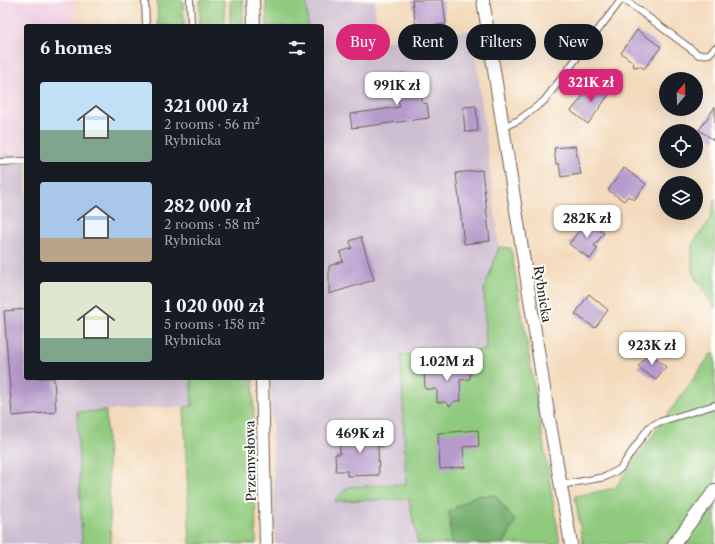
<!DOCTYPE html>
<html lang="en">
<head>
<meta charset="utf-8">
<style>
  body { margin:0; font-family:"Libre Caslon Text",serif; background:#20242c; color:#f1f3f6; height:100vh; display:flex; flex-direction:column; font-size:15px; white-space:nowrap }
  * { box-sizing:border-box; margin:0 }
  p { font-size:13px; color:#9ea1a6 }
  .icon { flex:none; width:22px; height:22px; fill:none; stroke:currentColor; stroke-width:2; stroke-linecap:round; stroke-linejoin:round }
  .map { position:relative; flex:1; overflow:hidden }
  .panel { position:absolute; left:24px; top:24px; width:300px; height:356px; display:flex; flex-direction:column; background:#171b24; border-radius:4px; box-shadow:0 4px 16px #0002 }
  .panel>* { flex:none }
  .hud { position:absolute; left:336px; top:24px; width:319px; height:36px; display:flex; gap:8px }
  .needle { width:26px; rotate:19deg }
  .controls { position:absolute; left:659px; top:72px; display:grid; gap:8px }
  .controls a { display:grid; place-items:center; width:44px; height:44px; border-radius:50%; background:#171b24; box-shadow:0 4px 16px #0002; font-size:20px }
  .price { position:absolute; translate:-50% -34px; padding:0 9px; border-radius:8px; background:#fff; color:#222; font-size:13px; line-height:26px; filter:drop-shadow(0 1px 2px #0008) }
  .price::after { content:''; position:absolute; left:50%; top:24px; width:12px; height:9px; margin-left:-6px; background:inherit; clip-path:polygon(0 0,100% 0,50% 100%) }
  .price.selected { background:#db2777; color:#fff }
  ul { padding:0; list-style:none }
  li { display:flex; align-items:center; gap:12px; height:100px; padding:0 16px }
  li span { display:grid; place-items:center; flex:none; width:112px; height:80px; border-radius:4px; color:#555 }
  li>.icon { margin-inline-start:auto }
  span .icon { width:48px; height:48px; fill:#fffc; stroke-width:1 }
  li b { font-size:17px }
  h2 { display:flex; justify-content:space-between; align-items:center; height:48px; padding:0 16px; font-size:17px }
  .chip { padding:0 14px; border-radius:18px; background:#171b24; box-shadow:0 4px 16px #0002; font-size:14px; line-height:36px }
  .chip.selected { background:#db2777; color:#fff }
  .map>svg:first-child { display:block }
</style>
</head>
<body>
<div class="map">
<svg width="715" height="544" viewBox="0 0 715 544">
  <rect width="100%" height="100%" fill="#fdfcf7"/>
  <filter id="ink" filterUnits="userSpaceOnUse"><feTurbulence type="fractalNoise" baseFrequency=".025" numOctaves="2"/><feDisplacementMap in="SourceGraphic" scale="8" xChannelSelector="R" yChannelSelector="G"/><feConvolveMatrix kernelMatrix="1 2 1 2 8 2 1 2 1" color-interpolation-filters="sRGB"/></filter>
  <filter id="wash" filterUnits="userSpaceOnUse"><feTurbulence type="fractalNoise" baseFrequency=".012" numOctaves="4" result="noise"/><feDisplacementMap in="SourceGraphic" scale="16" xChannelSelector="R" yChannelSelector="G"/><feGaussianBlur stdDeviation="0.9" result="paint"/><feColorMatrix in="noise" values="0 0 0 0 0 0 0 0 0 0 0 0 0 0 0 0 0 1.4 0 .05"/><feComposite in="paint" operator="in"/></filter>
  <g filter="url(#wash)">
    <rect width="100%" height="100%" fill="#f4dabc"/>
    <path fill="#f1d0e3" d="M0,0h75l1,26h-50v128l-26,1z"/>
    <g fill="#cebed1">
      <path d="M306,0h69l1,42 97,-12 26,217 -15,43 3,60 -86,5 5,129 -58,3 -13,14 74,-2 9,45h-143l-4,-166h51v-352h-14z"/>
      <path d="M26,154v224h165l1,28 -115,6 5,132h-82v-389z"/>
    </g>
    <g fill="#90ca7e" stroke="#56734d">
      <path d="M157,0h26l1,26h-26z"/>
      <path d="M200,0h24l1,26h-25z"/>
      <rect x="230" y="0" width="13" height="26"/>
      <path d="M266,0h40l2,26h-41z"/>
      <path d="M715,198v110l-23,-35v-29l17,-23z"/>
      <path d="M499,247l12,1 49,296h-142l-9,-45 -75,2 14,-14 58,-3 -5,-129 85,-5 -2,-60z"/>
      <path d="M711,354h4v190h-132l-8,-48 40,-8z"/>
      <path d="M191,378h62l3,166h-66l-6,-137 8,-1z"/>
      <path d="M106,411l5,133h-29l-5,-132z"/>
    </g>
    <path fill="#74ae6d" stroke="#486544" d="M495,495l20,26 -11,23h-53l-2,-32 25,-16z"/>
    <g id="blocks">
      <g fill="#b69bcc">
        <path d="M412,0h31l3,24 -30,3z"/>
        <path d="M637,30l24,17 -17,22 -4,-3 -6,1 -1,-5 -12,-9z"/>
        <path d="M404,73l2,7 11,-3 6,27 4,-1 2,15 -77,10 -2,-14 50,-7 -8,-31z"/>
        <path d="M594,82l16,11 -22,31 -17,-13z"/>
        <path d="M476,106l2,25 -13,1 -2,-25z"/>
        <path d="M715,107v34l-16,-11z"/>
        <path d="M575,146l6,28 -20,3 -2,-13h-3l-2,-16z"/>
        <path d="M624,168l22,16 -12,16 -6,-4 -4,5 -16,-11z"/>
        <path d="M482,170l8,71 -26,3 -8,-71z"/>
        <path d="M587,220l17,13 -10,13 4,2 -8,11 -21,-15z"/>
        <path d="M361,237l13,43 -45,14v-28l14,-5 -3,-9 12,-4 -2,-7z"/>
        <path d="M589,294l19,16 -13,18 -20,-14z"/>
        <path d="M26,309v69h28l2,34 -44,4 -8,-105z"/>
        <path d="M649,352l17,15 -10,13 -18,-13z"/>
        <path d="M455,364h15v15l-10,1 1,21h-6l-5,5 -4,-4h-9v-13h-12l-1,-19 31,-1z"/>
        <path d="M478,430l1,16 -16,1 2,20 -25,2 -2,-36z"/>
        <path d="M385,434v12h-7l1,29 -32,1v-5h-11l-1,-17h5l-1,-19z"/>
      </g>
    </g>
  </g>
  <g filter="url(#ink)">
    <use href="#blocks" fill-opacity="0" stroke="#685e54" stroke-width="1"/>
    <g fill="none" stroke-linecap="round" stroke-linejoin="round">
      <defs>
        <g id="lane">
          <path d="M145,0l1,26"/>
          <path d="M190,0l1,26"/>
          <path d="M625,0l74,55 10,-1 6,-6"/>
          <path d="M503,127l16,-7 25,-19 77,-101"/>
          <path d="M0,162l26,-1"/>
          <path d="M561,485l44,-8 15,-8 29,-42 10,-5 56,-17"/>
        </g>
        <g id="street">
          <path d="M253,0l1,26"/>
          <path d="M483,0l62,395 26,149"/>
          <path d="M262,378l4,166"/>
          <path d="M674,544l41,-54"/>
        </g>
      </defs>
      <use href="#lane" stroke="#685e54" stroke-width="8"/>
      <use href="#street" stroke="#685e54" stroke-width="14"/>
      <use href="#lane" stroke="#fff" stroke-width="6"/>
      <use href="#street" stroke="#fff" stroke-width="12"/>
    </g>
  </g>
  <g text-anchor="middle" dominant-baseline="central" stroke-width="4" stroke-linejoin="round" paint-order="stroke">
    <g font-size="13" fill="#1c1c1c" stroke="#fdfcf7">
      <text transform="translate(543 294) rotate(81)">Rybnicka</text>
      <text transform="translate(250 461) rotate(-91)">Przemysłowa</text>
    </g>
  </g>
</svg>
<div class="controls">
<a><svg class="needle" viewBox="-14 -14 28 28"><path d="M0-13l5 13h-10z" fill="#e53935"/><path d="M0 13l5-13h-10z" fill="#9ea1a6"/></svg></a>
<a><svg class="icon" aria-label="locate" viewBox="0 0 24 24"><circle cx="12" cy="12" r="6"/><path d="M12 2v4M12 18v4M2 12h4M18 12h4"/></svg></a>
<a><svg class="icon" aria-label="layers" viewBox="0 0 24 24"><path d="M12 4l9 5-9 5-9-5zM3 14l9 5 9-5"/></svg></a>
</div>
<b class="price selected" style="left:591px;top:103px">321K zł</b>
<b class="price" style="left:397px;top:106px">991K zł</b>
<b class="price" style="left:587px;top:239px">282K zł</b>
<b class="price" style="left:652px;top:366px">923K zł</b>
<b class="price" style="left:447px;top:382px">1.02M zł</b>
<b class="price" style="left:360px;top:454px">469K zł</b>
<div class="hud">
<a class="chip selected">Buy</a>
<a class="chip">Rent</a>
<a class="chip">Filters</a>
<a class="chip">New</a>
</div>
<section class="panel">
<h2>6 homes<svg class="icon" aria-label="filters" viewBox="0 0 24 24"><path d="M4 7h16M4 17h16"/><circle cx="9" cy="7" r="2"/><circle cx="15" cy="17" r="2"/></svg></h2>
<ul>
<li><span style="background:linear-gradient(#bfe0f5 60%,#7fa58c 0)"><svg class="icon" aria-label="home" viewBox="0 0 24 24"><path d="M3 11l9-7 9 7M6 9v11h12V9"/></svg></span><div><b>321 000 zł</b><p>2 rooms · 56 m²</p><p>Rybnicka</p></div></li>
<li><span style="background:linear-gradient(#a9c7e8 70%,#b9a48a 0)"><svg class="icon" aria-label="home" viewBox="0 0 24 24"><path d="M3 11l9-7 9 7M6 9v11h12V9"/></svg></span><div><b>282 000 zł</b><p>2 rooms · 58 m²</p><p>Rybnicka</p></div></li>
<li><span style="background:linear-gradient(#dfe7d0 70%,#7fa58c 0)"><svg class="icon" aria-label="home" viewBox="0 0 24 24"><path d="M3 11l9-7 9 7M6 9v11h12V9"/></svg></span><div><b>1 020 000 zł</b><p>5 rooms · 158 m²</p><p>Rybnicka</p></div></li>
</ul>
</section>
</div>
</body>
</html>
